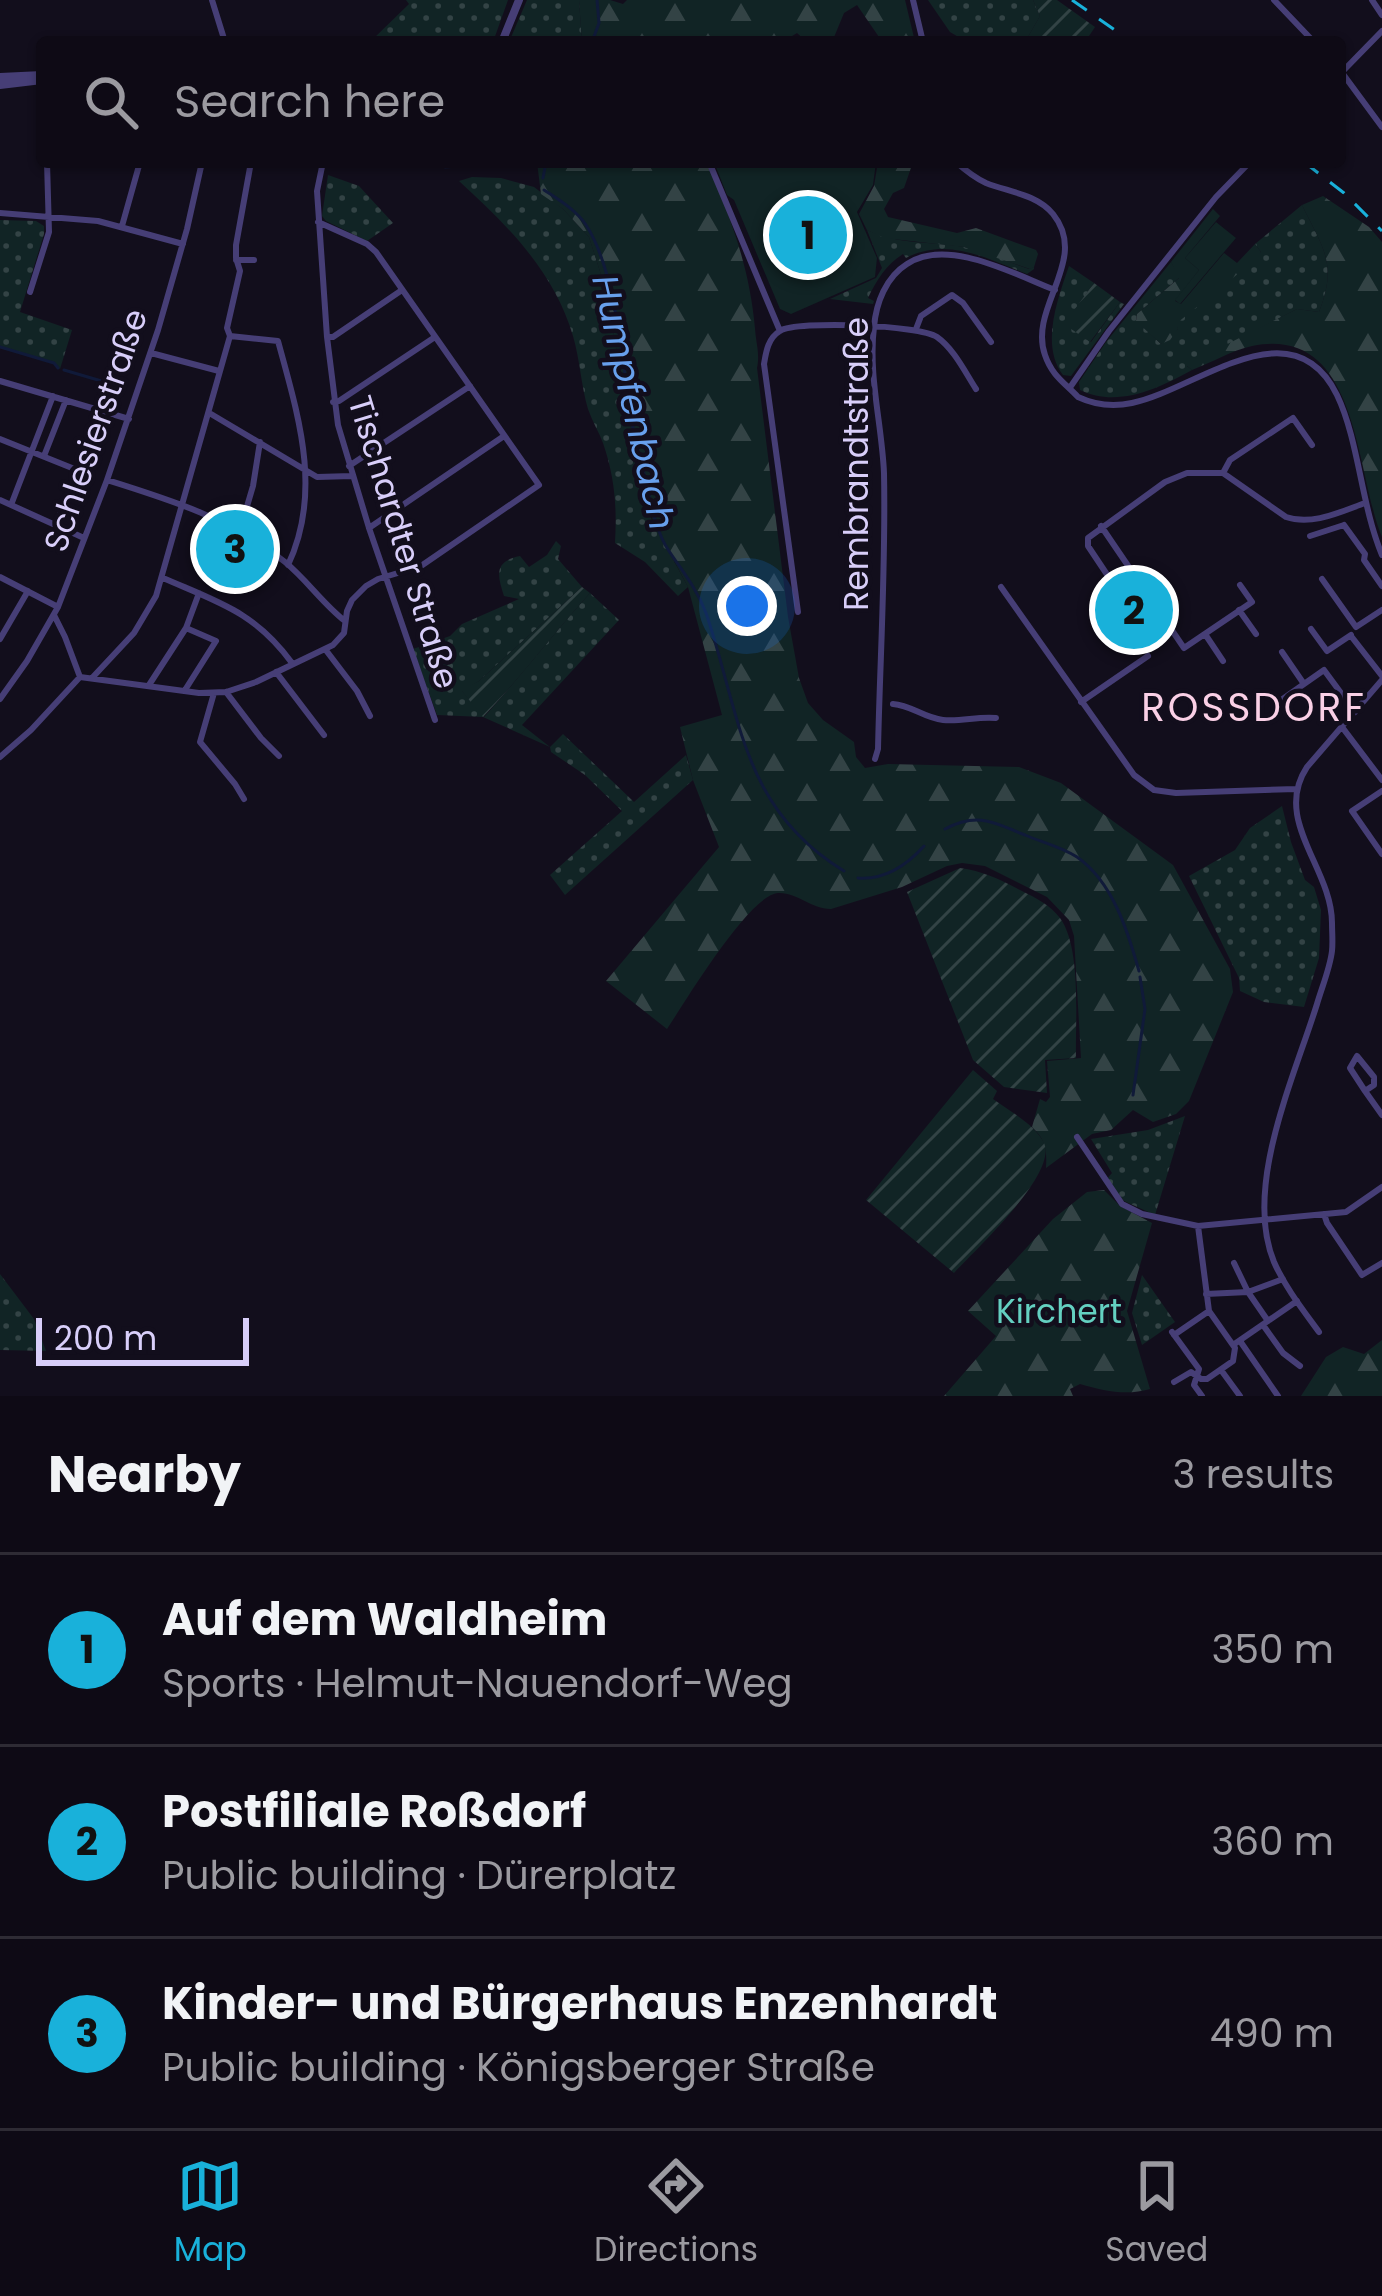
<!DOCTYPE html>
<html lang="en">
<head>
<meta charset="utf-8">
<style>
  body { margin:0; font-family:Poppins,sans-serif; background:#17131e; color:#f1f3f6 }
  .scale { position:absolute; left:36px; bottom:30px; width:213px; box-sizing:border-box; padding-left:12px; border:6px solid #d8cef9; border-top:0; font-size:33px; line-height:42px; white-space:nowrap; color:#d8cef9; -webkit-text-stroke:9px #120e1c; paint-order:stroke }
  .you { position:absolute; left:747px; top:606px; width:42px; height:42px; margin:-30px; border:9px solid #fff; border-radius:50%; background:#1a73e8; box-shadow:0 0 0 18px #1a73e833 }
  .badge { display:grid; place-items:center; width:78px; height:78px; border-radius:50%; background:#19b1da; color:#111; font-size:39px; font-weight:700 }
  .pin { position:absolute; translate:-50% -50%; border:6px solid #fff; box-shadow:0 3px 12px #0006 }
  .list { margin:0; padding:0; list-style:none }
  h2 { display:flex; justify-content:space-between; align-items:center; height:156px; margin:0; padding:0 48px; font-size:51px }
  h2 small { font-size:39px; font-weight:400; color:#9b9aa0 }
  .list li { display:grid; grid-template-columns:78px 1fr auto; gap:36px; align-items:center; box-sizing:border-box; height:192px; padding:0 48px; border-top:3px solid #2e2b34 }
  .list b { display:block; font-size:45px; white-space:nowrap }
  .list p { margin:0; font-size:39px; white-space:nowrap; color:#9b9aa0 }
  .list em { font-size:39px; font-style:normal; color:#9b9aa0 }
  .icon { flex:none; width:66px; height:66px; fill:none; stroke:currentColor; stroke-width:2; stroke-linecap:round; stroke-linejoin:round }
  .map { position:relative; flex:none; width:1382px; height:1396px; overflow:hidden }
  .search { position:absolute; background:#0e0a15; box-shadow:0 3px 9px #0004; left:36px; right:36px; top:36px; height:132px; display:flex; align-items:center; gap:30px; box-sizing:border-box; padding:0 42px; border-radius:12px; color:#9b9aa0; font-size:45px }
  .sheet { height:732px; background:#0e0a15 }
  nav { display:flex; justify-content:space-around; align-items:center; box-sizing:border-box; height:168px; border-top:3px solid #2e2b34; background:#0e0a15; font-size:33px; color:#9b9aa0 }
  nav a { display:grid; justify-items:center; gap:6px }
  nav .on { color:#19b1da }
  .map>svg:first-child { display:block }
</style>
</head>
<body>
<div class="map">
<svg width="1382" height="1396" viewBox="0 0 1382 1396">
  <defs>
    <pattern id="grass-dots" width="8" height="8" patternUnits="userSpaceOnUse" patternTransform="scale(3)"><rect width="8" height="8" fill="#112425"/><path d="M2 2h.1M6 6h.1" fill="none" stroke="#334345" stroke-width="1.8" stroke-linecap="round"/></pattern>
    <pattern id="forest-firs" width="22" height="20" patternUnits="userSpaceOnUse" patternTransform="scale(3)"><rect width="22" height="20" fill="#112425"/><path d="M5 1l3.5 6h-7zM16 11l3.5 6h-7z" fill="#334345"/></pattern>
    <pattern id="garden-furrows" width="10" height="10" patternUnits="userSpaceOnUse" patternTransform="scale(3)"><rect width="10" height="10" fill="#112425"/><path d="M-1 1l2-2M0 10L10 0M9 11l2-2" fill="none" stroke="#334345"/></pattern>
  </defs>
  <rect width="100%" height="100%" fill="#120e1c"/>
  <path fill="url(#grass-dots)" d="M406,0H508L493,42H370L409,4Z
    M527,0H579L582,42H509Z
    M928,0H1033L1040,16L1025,42H967L950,32Z
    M328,175L359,186L393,223L367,241L326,221L322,216Z
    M472,177L501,178L534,187L563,209L589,237L605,287L636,456L652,521L688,587L678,596L645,562L615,543C617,507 615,478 603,443C599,432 592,421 588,409C581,385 580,360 573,336C554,271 507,225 459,181Z
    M1302,205C1323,248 1338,264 1319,312L1297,309L1187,366L1192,370C1158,389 1117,408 1080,390L1079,382L1106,342L1171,262L1180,277L1137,314L1136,320L1161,344L1178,329L1176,323L1261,252L1255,244Z
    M0,220L36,221L44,226V234L20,312L72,330L60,369L54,363L0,348Z
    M867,230C899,245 930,241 964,247C986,252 1008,262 1029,269L1034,267V269L1027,274C988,259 947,236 906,258L903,254C886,265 877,279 868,298L874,301L873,304L830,299L876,278L882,268Z
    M1069,266L1094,283L1065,324L1091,342L1120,302L1124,304L1071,376L1063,375C1040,345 1058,298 1069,266Z
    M556,541L561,546L558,559L582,587L479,681L462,691L484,717C521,676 553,634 590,593L619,620L522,725L550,747L563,734L634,802L686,755L693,780L565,895L550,875L622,811L585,775L551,752L550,747L483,717L437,715L413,649L450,636L462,624L519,599L504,596C497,575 494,561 520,556L529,567L547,555Z
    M1282,806L1291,842L1305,880L1314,887L1321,910L1319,958L1304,1007L1264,1002L1240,991L1239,978L1189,876L1235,850L1250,828Z
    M1185,1116L1155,1215L1124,1201L1106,1180L1112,1173L1091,1139L1148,1130Z
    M0,1274L34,1319L46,1351L0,1350Z
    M1142,1275L1175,1322L1142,1345L1132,1313Z"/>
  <path fill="url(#forest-firs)" d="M579,0H610L623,4L627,0H905L915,42H877L879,37L857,5L844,13L832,42H807L797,33L782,42H582Z
    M537,162H706C731,216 750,270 755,329C756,344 760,353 757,368L788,617L799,678L808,703L823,720L854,742L856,757L865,768L888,764L1019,767L1061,783L1173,865L1230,969L1233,992L1189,1101L1176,1114L1153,1122L1133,1110L1111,1130L1092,1134L1046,1168C1047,1150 1046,1140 1032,1127L1040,1099L1046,1102L1050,1097L1047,1061L1081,1058L1074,936L1069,920L1047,897L985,866L962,863L947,866L902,887L831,909C811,909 797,892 778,893C749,895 685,1002 667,1029L606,981L719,847L693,780L680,727L722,715L688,587L653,521L636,456L605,287L589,237L563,209L541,194Z
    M878,162H913L904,188L893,193L884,209L888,217L957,233L976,228L1036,250L1038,254L1034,267L1030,269L964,247L884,238L867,230L859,214L874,186Z
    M1323,196L1369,227L1382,242V537C1355,473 1360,324 1252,346C1232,350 1211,363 1192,370L1186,365L1297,309L1319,312C1338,264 1323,248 1302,205Z
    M1213,209L1220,216L1185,258L1199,270L1175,301L1181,304L1224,253L1237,263L1255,244L1261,252L1255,260L1177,323L1178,329L1170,340L1161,344L1136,321L1137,314L1179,278L1171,262Z
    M1104,1190L1120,1206L1152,1223L1127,1311L1150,1389C1126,1396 1105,1391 1080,1384L1070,1389L1073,1396H944L996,1336L968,1311L1053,1219L1087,1192Z
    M1382,1340V1396H1301L1326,1357L1343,1347L1364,1354Z"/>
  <path fill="url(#garden-furrows)" d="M1033,0H1057L1095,27L1085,42H1025L1040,16Z
    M1094,283L1120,302L1090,342L1064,324Z
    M582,587L590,593C553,634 521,677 483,717L461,690L479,681Z
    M960,868C983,871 1001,880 1022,891C1036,898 1050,905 1060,918C1082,948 1075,1022 1076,1058L1045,1060L1047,1093L1004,1087L973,1060L907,892Z
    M973,1070L997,1091L993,1099C1008,1110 1036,1125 1044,1143C1058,1174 975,1250 954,1273L866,1200Z"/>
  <path fill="#112425" d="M714,162H876L873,185L857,212L877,258L875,277L791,314L780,309L734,200L727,195Z
    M1216,222L1236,238L1180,304L1175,300L1199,270L1185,258Z"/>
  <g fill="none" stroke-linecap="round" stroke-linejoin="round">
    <path stroke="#101a39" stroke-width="3" d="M592,42L599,23L597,0
      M445,167L458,166L460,162
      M543,178L546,162
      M544,190C559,200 576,210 586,225C615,269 622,358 630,411C633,434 640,458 646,482C651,504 656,532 669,551C683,572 697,589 706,613C741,716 741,808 844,871
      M0,347L54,363L58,368
      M64,370L115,385
      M945,829C977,812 993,822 1025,835C1041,842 1062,847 1077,857C1113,882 1128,932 1139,971
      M858,878C885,880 907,865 924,846
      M1133,1095L1145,1009L1140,977"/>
    <path stroke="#463e76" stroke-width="6" d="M212,0L225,42
      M913,0L923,42
      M1274,0L1314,42
      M1372,0L1382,15
      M792,42H797
      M1340,70L1382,127
      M1343,71L1382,31
      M40,126L42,130
      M323,162L317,191L327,337L338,425L369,528L435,720
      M709,162L780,331
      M956,162C965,170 975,178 986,183C1008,192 1037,194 1053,214C1090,260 1028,307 1045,355C1052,376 1065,383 1078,397C1095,405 1113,407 1132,403C1196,390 1292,303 1337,395C1359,441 1361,505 1382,555
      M0,213L98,221L183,244
      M122,226L140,162
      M236,260H254
      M30,292L49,232L47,162
      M916,329L921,316L952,295L963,303L991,342
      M230,336L278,341C298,415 323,491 288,565
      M327,337H333L402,290
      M151,353L219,371
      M0,381L129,419
      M1071,386L1109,331L1216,197L1250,162
      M333,402L339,401L435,337
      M211,414L317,477L352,476
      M0,439L77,470L56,525
      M44,456L66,400
      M349,466L470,386
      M1223,473L1230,460L1293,418L1312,445
      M107,480C171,500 232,519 285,562C307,580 323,604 345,621
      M0,500L84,538
      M11,505L53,396
      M1344,525L1365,554L1364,560L1382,586
      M1101,526L1184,648L1252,602L1240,585
      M369,528L504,436
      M240,530L253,486L260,442
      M1310,536L1344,525
      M0,577L58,607
      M163,578C218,602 255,612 292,663
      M1322,579L1356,627L1382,610
      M1139,584L1124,593L1118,591L1088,546V538L1165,482L1187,473H1223L1286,517C1312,526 1340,512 1365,503
      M1001,587L1134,775L1154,790L1176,793L1296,789
      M1239,610L1256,634
      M798,612L764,364C766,352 768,338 780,331C797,320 920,325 937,337C954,349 965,372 976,389
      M54,615L65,637L80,677L199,693L226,692L256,682L333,645L344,633L347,611L352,600L366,586L378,579L421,566L539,485L376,252L367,244L318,222
      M1311,629L1327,651L1351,635
      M1205,634L1223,661
      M1351,636L1382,676
      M0,639L28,591
      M325,649L357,691L370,716
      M1282,652L1304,684L1324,670L1355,712
      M276,672L324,735
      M92,678L134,633L156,596L230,336L227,328L240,271L236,258V245L251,162
      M149,685L186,628
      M185,690L216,641L186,628L199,593
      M226,692L261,738L279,756
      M214,693L200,742L235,784L244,799
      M0,699L27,661L58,607L107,480L158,330L187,229L202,162
      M1081,702L1148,656
      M1277,703L1304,684
      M893,704C911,705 924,718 943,720C961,722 978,716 996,718
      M1342,727L1382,780
      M0,757L31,730L80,677
      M875,759L878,749C880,658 886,565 884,473C882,425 868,375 874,327C876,303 886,277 907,264C947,237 1014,274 1055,290
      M1382,791L1352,811L1382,854
      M1357,1056L1374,1077V1085L1365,1091L1350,1068Z
      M1365,1091L1382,1115
      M1077,1137L1122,1204L1142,1214L1198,1226L1346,1212L1382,1187
      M1324,1214L1327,1223L1362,1275L1382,1263
      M1234,1263L1248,1292L1268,1321
      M1206,1294L1248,1292L1283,1279
      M1263,1325L1283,1353L1300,1366
      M1172,1332L1199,1369L1194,1385L1202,1396
      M1319,1332C1303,1310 1285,1287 1274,1262C1243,1187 1294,1078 1317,1004C1322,987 1330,968 1332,951C1333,942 1332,932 1332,923C1332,868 1272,820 1307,767L1382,680
      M1174,1335L1209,1311
      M1240,1341L1278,1396
      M1233,1345L1297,1301
      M1221,1370L1240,1396
      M1174,1382L1191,1372L1201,1379H1207L1233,1361L1235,1348L1209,1311L1198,1226"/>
    <path stroke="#463e76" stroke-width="8" d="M502,42L519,0
      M0,77L42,75
      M0,85L42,80"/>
    <path stroke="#19b1da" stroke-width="3" stroke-dasharray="18 15" stroke-linecap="butt" d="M1072,0L1132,42
      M1304,162L1344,193L1382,231"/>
  </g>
  <g text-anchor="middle" stroke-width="9" stroke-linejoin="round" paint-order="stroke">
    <g font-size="33" fill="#d8cef9" stroke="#120e1c">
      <text transform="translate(95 430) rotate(-71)" y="12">Schlesierstraße</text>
      <text transform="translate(856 464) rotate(-90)" y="12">Rembrandtstraße</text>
      <text transform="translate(404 542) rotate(73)" y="12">Tischardter Straße</text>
    </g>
    <g font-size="33" fill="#64d0c1" stroke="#120e1c">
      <text x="1059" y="1323">Kirchert</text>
    </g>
    <g font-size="36" font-style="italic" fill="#68a0ed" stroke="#120e1c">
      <text transform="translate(634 402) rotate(77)" y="13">Humpfenbach</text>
    </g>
    <g font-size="39" letter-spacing="3" fill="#fad0e6" stroke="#120e1c">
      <text x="1254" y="721">ROSSDORF</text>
    </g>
  </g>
</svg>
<div class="scale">200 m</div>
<div class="you"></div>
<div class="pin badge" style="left:808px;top:235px">1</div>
<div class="pin badge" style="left:1134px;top:610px">2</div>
<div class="pin badge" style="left:235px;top:549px">3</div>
<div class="search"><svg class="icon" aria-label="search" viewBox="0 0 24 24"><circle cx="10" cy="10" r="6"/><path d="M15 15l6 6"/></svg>Search here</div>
</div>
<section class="sheet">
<h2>Nearby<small>3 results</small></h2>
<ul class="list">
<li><span class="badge">1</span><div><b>Auf dem Waldheim</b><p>Sports · Helmut-Nauendorf-Weg</p></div><em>350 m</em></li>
<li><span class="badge">2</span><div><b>Postfiliale Roßdorf</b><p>Public building · Dürerplatz</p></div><em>360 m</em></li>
<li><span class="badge">3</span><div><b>Kinder- und Bürgerhaus Enzenhardt</b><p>Public building · Königsberger Straße</p></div><em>490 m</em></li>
</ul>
</section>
<nav>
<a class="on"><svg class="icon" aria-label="map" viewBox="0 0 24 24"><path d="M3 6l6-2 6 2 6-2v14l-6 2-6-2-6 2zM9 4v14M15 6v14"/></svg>Map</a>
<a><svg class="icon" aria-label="directions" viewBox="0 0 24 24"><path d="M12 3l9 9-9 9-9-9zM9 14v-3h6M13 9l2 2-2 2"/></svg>Directions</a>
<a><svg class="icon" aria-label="saved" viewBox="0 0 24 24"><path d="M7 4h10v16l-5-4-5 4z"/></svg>Saved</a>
</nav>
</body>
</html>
